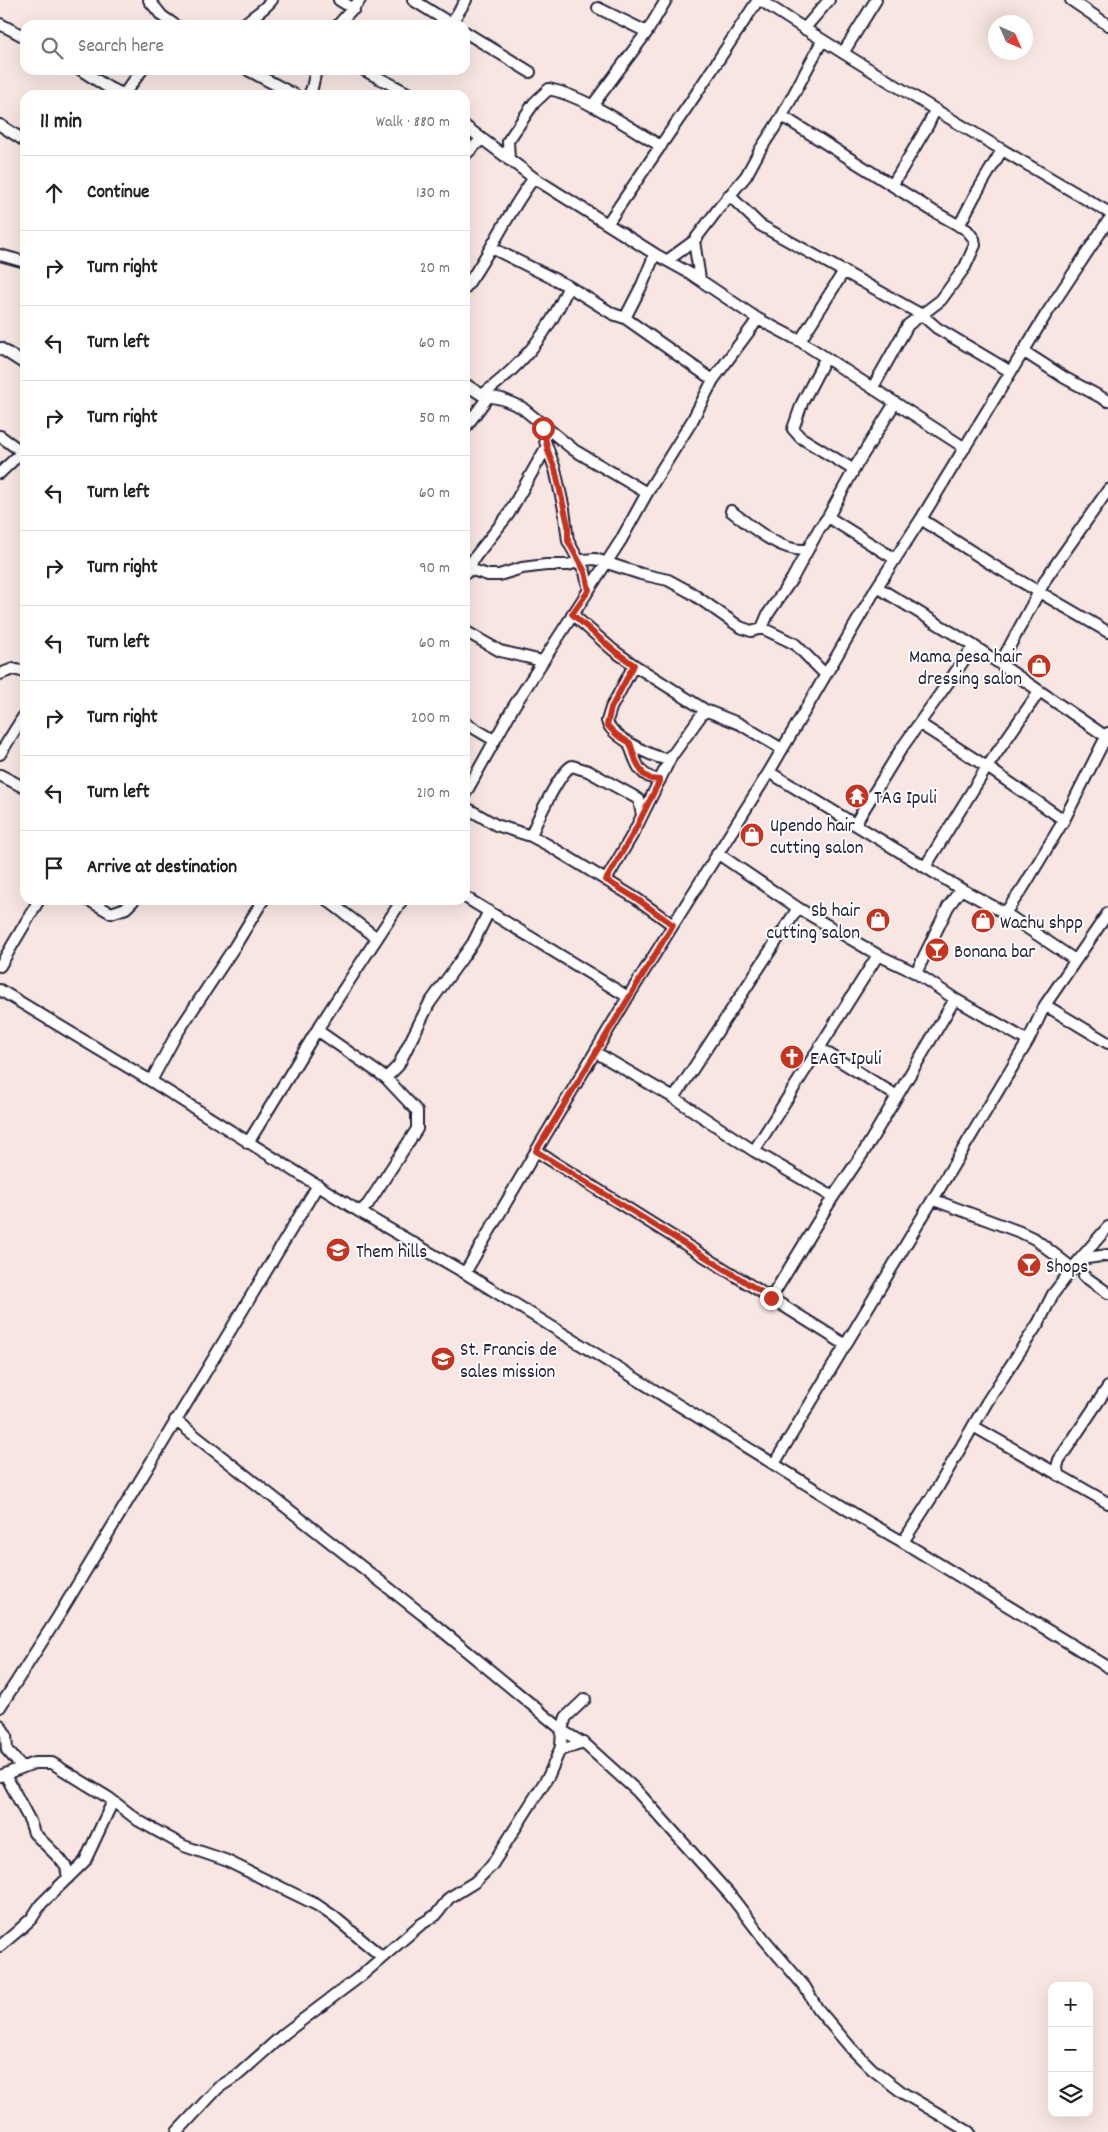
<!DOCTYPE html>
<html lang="en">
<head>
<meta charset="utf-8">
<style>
  body { margin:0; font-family:Dekko,sans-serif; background:#f2f2f2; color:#222 }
  .controls { position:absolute; right:15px; bottom:15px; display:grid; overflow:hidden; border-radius:10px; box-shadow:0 5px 20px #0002 }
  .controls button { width:45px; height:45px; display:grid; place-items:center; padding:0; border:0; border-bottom:1px solid #e0e0e0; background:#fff; color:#222; font:25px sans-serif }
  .compass { position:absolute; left:988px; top:15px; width:45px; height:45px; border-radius:50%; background:#fff; box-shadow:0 5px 20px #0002; rotate:135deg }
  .stop { position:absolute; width:15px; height:15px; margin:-11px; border:4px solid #c8321e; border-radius:50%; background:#fff }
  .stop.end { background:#c8321e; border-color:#fff; box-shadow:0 1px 5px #0008 }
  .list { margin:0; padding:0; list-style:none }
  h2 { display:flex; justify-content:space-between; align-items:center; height:65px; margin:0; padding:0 20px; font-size:21px }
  h2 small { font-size:16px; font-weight:400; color:#767676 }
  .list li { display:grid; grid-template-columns:32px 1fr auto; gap:15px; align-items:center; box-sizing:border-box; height:75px; padding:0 20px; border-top:1px solid #e0e0e0 }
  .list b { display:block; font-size:19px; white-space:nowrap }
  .list em { font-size:16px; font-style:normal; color:#767676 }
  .icon { flex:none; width:28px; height:28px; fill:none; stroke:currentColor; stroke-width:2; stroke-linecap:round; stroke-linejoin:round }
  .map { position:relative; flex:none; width:1108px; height:2132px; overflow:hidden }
  .search { position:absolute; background:#fff; box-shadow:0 5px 20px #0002; left:20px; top:20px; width:450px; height:55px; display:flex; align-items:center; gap:12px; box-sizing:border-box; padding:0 18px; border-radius:15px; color:#767676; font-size:19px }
  .panel { position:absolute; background:#fff; box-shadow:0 5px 20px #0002; left:20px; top:90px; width:450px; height:815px; border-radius:15px }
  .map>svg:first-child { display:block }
</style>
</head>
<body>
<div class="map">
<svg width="1108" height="2132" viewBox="0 0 1108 2132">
  <rect width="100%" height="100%" fill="#f7e6e1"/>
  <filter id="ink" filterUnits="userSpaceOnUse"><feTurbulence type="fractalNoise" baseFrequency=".02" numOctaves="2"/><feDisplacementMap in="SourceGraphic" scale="10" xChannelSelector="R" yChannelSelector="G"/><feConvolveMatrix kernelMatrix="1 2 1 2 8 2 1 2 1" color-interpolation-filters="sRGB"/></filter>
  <g filter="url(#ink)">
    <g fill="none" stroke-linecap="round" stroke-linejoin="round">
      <defs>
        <path id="street" d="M149,0L162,16L175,25
          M339,0L354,9
          M413,0L453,25
          M760,0C874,74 991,144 1108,212
          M1071,0L1108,25
          M598,8L647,32
          M0,24L25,37
          M451,24L466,0
          M243,25C253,16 264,10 272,0
          M338,25L360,0
          M804,29L829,0
          M465,32L530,72
          M843,53L876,0
          M81,70L109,88L126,95
          M248,70L295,95
          M364,70L411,95
          M124,94L142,70
          M309,95L312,88L316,70
          M592,106L647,32L666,0
          M782,116L933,211L967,230L974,239L975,245L965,267L941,300L908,325L873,387
          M0,125L25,141
          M465,126L534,178L655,254L691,274L758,319L800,341L965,448
          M465,155L482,139
          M509,160L508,141L534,103L549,89C586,97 628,127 661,146
          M893,184L928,125L935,110
          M729,195L760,225L922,315L937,328L1011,372
          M607,224L694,97L758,0
          M959,226L974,197L1002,150
          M694,241L700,279
          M492,248L568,286L613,314L625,318L713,380
          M0,255L25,262
          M668,260L694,241L719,208L746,176L760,150L782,116L822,41
          M465,288C491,253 507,213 534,178
          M625,318L642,285L655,254
          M800,341L844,271
          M0,348L25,364
          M1023,351L1065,378L1108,401
          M825,359L802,403L793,429L800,437L854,470
          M465,384L482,395L502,399L521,407L574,450L647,493
          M482,395C522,365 548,334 568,288
          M543,423L545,441L555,469L564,509L568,541L585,572L589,590
          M465,428L488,397
          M0,436L25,454
          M0,473L25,449
          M731,511C752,527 780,552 807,550
          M828,517L895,559
          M921,519L991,564L1108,632
          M469,569L488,575H499L522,568L546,565H568L583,560L595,559L641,574L668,580L690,592L740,627L751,631L762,628L795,644L825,674
          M466,573L475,557L508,515L547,446
          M877,587L974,646L1108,738
          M572,614L613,650L634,665L705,710L740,724L782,749
          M762,628L768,614L792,579L819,529L828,517L857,464L895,403
          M465,631L500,651L542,661
          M1000,664L1047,577L1108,490
          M634,665L611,708L607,721C610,736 652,757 666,759L674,753L705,710
          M0,674L13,669L25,672
          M465,723L494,740
          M920,724L987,767L1064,820
          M629,743C636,762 638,777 660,780
          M0,754L25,714
          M769,772L961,889L1005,913L1075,960
          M0,775L25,788
          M465,794L514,706L621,540L647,493L692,421L713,380L758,319
          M465,807L496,825L531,836L548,845L637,899L673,925
          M855,824L901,749L974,646
          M531,836C536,822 560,771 572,766L588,771L635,797L639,800L642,815
          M717,853L798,908L878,955L916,973L955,999L1028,1041L1045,1005L1108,913
          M925,867L987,767L1039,692
          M606,880L634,832L671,757
          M465,897L628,997
          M88,900L111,913L126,908L134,900
          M327,900L377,938
          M1005,913L1023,888L1064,820L1108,733
          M0,966L39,900
          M916,973L948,907L961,889
          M0,990L151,1081L360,1212L465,1273L861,1518L903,1542L1108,1667
          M1045,1005L1108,1043
          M317,1030L386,1078L417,1111V1129L368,1204L360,1212
          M819,1048L897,1096
          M595,1052L674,1098L754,1151L833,1197
          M386,1078L398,1066L429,1004L473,943L489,911
          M151,1081L176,1035L235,946L263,900
          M674,1098L798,908
          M248,1143L317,1030L402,900
          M536,1151L846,1345
          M754,1151L878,955
          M934,1200L1020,1232L1035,1239L1072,1268
          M1080,1259L1108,1255
          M465,1273L536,1151L628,997L769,772L877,587L921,519L1045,316L1108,221
          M1084,1276L1108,1293
          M771,1298L833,1197L865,1150L955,999
          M175,1420L423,1615L566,1733L586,1745L637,1791L730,1895L764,1939L805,1987L817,2008L851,2048L872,2069L903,2093L969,2132
          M973,1426L1108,1503
          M774,1464L1028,1041
          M1058,1475L1057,1467L1059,1460L1108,1387
          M903,1542L937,1489L987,1402L1039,1322L1053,1294L1080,1259L1108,1227
          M0,1707L56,1620L318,1185
          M0,1725L6,1735L7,1750L22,1767
          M560,1750L584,1743
          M5,1774L30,1821L34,1833L60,1859L66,1867L68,1878
          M0,1776L34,1763H52L109,1798L139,1821L184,1846L225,1860L317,1905L333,1916L381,1956
          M0,1946L19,1930L32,1918L41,1904L85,1861L113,1801
          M177,2132L218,2088L239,2074L285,2033L362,1975L420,1925L436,1915L449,1898L475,1882L492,1865L549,1775L561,1747L562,1729L566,1717L585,1699"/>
      </defs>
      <use href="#street" stroke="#22223b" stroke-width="14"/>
      <use href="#street" stroke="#fff" stroke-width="10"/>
    </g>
  </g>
  <g fill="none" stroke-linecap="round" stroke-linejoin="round" filter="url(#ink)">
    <path stroke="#c8321e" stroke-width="6" d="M543,428L548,451L555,469L568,525V541L585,572L589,590L572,614L613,650L634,665L611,708L607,725L617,735L630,743L636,761L643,774L651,779L660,780L634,832L606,880L637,899L673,925L536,1151L771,1298"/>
  </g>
  <defs>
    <symbol id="shop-disc" viewBox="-11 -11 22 22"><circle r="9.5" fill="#c8321e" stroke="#fff"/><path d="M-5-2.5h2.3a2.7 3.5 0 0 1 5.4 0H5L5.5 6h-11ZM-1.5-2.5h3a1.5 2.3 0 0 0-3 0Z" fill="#fff"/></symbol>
    <symbol id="temple-disc" viewBox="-11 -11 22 22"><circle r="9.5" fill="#c8321e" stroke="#fff"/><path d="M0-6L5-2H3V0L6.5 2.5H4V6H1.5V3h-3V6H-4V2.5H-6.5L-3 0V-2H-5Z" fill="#fff"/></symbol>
    <symbol id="bar-disc" viewBox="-11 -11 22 22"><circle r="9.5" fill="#c8321e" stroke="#fff"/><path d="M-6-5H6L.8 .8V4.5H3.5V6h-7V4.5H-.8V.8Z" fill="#fff"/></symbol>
    <symbol id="church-disc" viewBox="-11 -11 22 22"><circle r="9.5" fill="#c8321e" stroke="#fff"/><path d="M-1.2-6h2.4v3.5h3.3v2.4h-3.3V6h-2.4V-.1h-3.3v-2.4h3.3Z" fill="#fff"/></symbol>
    <symbol id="school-disc" viewBox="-11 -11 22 22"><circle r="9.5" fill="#c8321e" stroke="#fff"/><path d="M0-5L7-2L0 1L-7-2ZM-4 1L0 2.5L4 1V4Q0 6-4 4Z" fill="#fff"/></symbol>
  </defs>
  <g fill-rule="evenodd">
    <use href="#shop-disc" x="1025" y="652" width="28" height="28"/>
    <use href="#temple-disc" x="843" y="782" width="28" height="28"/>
    <use href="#shop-disc" x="738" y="821" width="28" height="28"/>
    <use href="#shop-disc" x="864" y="906" width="28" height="28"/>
    <use href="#shop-disc" x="969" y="907" width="28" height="28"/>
    <use href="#bar-disc" x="923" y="936" width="28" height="28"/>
    <use href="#church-disc" x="778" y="1043" width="28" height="28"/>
    <use href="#school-disc" x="324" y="1236" width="28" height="28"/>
    <use href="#bar-disc" x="1015" y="1251" width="28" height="28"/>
    <use href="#school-disc" x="429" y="1345" width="28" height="28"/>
  </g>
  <g text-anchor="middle" stroke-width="4" stroke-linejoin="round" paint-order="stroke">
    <g font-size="19" fill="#22223b" stroke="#fff" text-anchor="start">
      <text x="1022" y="662" text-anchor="end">Mama pesa hair<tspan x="1022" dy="22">dressing salon</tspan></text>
      <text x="874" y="803">TAG Ipuli</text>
      <text x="770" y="831">Upendo hair<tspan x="770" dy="22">cutting salon</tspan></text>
      <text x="860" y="916" text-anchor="end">Sb hair<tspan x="860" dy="22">cutting salon</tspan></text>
      <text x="1000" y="928">Wachu shpp</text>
      <text x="954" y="957">Bonana bar</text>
      <text x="810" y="1064">EAGT Ipuli</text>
      <text x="356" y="1257">Them hills</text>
      <text x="1046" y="1272">Shops</text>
      <text x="460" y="1355">St. Francis de<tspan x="460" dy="22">sales mission</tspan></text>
    </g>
  </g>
</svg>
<div class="controls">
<button>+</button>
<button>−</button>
<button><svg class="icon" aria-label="layers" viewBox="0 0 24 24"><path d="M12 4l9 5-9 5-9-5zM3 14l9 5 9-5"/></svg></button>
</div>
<svg class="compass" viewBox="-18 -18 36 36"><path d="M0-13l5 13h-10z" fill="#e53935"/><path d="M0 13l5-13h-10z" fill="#767676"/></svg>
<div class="stop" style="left:543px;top:428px"></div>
<div class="stop end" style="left:771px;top:1298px"></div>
<div class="search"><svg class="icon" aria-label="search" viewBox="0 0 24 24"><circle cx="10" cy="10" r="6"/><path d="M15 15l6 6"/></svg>Search here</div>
<section class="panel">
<h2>11 min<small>Walk · 880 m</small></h2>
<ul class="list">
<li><svg class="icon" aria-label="ahead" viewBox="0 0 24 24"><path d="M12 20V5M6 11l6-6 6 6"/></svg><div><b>Continue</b></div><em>130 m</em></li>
<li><svg class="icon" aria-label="right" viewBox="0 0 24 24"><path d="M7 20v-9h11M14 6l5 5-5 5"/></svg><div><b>Turn right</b></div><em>20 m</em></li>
<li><svg class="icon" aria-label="left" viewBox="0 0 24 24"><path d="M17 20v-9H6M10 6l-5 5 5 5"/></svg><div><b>Turn left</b></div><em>60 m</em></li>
<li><svg class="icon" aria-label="right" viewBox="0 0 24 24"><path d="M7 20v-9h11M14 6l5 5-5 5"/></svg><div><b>Turn right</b></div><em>50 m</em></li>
<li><svg class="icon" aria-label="left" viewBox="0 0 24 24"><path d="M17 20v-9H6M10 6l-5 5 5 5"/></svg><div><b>Turn left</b></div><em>60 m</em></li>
<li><svg class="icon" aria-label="right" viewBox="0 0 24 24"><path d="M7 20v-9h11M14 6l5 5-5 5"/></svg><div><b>Turn right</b></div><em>90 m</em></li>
<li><svg class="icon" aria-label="left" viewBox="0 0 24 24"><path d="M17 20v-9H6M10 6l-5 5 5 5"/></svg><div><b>Turn left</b></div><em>60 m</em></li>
<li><svg class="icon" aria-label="right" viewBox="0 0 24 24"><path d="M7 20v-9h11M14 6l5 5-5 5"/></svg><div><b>Turn right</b></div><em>200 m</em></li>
<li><svg class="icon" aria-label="left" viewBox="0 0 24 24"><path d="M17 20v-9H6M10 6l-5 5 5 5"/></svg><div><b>Turn left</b></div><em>210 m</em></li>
<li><svg class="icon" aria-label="arrive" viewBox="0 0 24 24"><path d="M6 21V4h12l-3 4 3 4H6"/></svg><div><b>Arrive at destination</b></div></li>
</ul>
</section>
</div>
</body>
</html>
